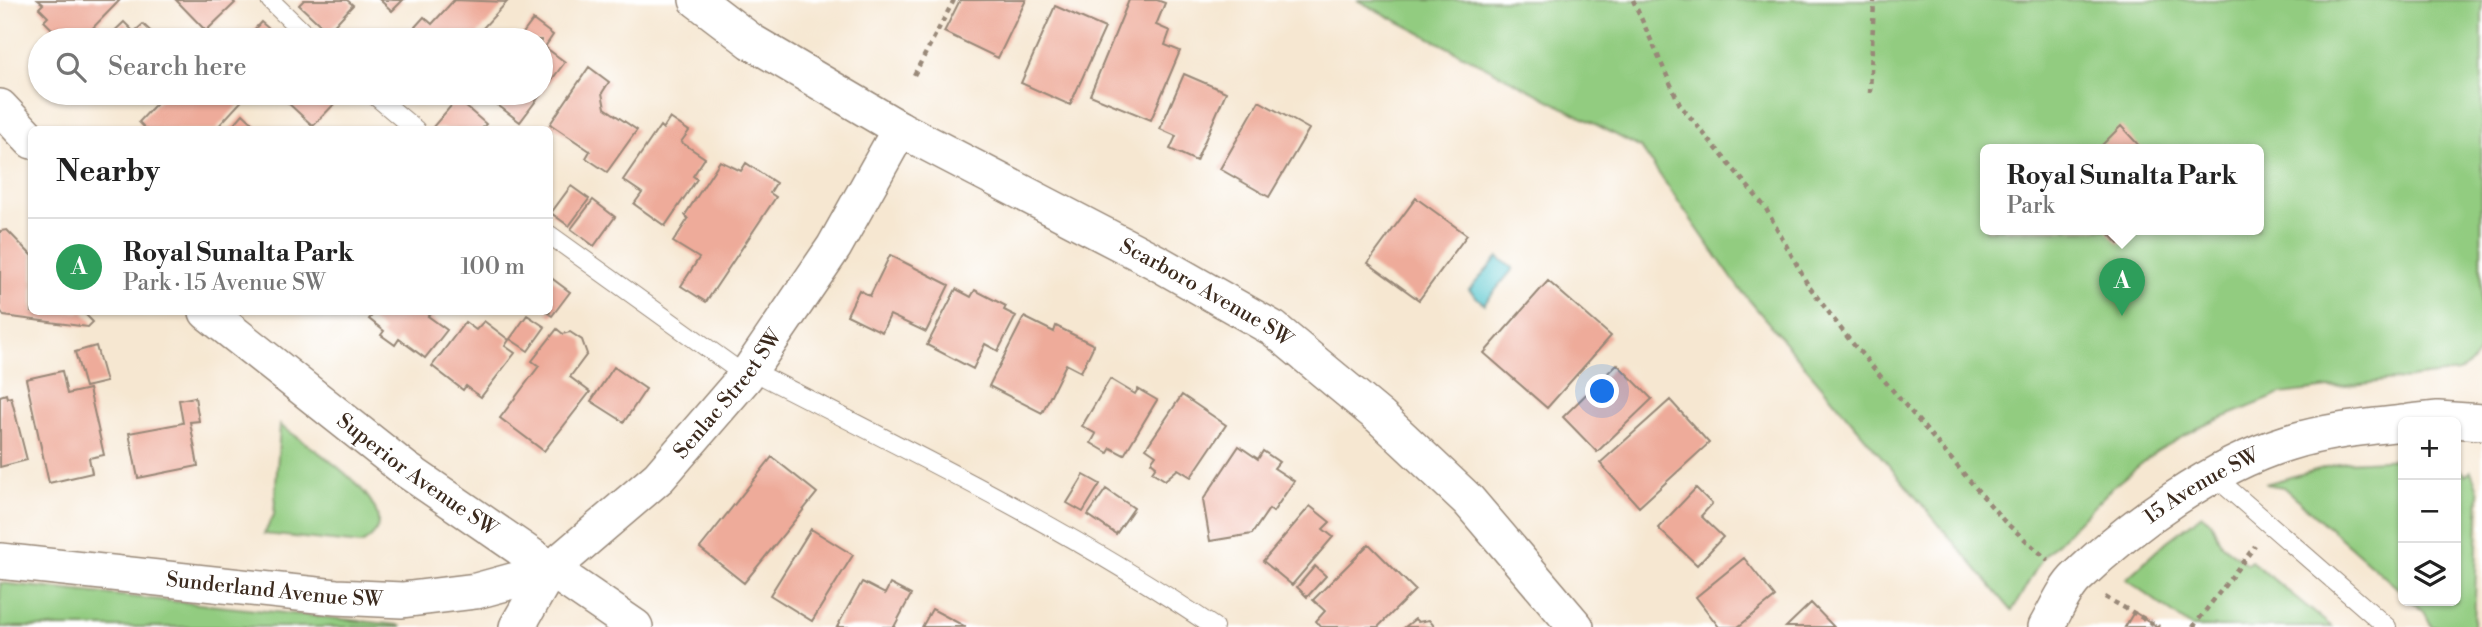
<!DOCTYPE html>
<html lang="en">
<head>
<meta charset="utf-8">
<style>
  body { margin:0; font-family:"Libre Bodoni",serif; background:#f2f2f2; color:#222 }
  .controls { position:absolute; right:21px; bottom:21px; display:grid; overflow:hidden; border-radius:10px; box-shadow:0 2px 5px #0004 }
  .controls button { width:63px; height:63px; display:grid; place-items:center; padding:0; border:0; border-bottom:2px solid #e0e0e0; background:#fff; color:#222; font:35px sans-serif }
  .you { position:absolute; left:1603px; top:392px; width:24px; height:24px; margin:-18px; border:5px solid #fff; border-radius:50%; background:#1a73e8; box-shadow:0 0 0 10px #1a73e833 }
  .badge { display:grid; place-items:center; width:46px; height:46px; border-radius:50%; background:#ea580c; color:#fff; font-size:23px; font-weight:700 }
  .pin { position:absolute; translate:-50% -58px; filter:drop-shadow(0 2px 4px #0008) }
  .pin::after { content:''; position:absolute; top:37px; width:24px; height:21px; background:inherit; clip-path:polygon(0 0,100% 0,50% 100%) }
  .popup { position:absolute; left:1980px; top:144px; width:284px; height:91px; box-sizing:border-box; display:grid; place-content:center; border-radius:10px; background:#fff; filter:drop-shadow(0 2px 5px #0005); font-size:23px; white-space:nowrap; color:#767676 }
  .popup b { font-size:26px; color:#222 }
  .popup::after { content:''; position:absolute; left:50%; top:100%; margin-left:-14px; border:14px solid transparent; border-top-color:#fff }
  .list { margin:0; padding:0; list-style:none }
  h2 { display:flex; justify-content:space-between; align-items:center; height:91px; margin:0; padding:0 28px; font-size:30px }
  h2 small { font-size:23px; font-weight:400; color:#767676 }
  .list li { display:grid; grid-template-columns:46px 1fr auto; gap:21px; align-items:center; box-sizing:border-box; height:98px; padding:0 28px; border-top:2px solid #e0e0e0 }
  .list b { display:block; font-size:26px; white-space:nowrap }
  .list p { margin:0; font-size:23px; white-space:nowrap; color:#767676 }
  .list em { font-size:23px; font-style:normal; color:#767676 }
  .icon { flex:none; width:38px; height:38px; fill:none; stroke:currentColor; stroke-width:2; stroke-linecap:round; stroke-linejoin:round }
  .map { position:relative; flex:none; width:2482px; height:627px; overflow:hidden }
  .search { position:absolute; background:#fff; box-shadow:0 2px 5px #0004; left:28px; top:28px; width:525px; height:77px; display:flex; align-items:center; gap:18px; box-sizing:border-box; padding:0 24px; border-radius:38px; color:#767676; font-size:26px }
  .panel { position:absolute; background:#fff; box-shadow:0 2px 5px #0004; left:28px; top:126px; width:525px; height:189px; border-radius:10px }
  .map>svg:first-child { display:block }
</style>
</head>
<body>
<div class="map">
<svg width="2482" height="627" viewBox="0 0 2482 627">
  <rect width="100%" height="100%" fill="#fff"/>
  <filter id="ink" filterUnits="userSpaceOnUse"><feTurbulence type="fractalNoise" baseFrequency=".0143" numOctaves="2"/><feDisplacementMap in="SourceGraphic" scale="14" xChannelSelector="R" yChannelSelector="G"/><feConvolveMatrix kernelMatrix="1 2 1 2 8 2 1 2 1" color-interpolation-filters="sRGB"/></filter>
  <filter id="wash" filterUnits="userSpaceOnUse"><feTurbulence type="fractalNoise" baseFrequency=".00686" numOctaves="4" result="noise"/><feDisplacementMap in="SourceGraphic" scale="28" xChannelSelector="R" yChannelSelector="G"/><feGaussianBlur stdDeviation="1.57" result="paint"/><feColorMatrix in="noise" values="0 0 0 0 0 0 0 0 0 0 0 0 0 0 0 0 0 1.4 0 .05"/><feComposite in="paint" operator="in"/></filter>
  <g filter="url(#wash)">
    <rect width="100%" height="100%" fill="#f6e7d1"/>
    <path fill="#92cc80" stroke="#667b4f" stroke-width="2" fill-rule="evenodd" d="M1357,0H2482L2481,350L2472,363L2458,372L2281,394L2198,428L2156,452L2115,485L2043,557L2012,611L1738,287L1641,148ZM1986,150H2258V230H1986Z
      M280,425C305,444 421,513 361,544L264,534L274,515Z
      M2403,459V593L2283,487L2265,484L2345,462Z
      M2456,465L2466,475L2471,471L2479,493L2474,627H2432L2425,613L2412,601H2456Z
      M2202,515L2211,522L2221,544L2247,564L2251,561L2332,627H2191L2126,579L2167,541Z
      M0,583L398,625L402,627H0Z"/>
    <path fill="#5bc8cf" stroke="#4b7976" stroke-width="2" d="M1498,257L1513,269L1484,304L1469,290Z"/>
    <g id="blocks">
      <path fill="#eeab9a" d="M38,0H120L81,40H71L65,34L61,38L44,21L48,17L39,8L43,4Z
        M176,0H232L235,3L206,31Z
        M304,0H347L353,5L328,32L299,5Z
        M380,0H403L392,11Z
        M454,0L507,2L472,40L404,39L424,17L432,24Z
        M960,0H1026L998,58L944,32Z
        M1129,0H1157L1165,3L1156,25L1170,31L1165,45L1180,51L1151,120L1090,95Z
        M1055,6L1105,28L1070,105L1021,83Z
        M533,20L553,35L545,47L565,62L520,122L482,93H541V40H518Z
        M124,22L134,32L143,24L160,40H105Z
        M261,22L282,40H245Z
        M589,67L609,82L602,93L605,108L637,130L607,172L586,158L590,151L550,124Z
        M1184,74L1226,92L1196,161L1170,149L1176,136L1160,129Z
        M166,93H249L215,130H147L139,122Z
        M295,93H339L342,96L313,126L287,102Z
        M457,99L486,124L481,130L432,128Z
        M1259,101L1309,129L1269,197L1220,169Z
        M243,114L260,130H229Z
        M670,118L689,131L681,142L705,158L693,176L697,179L665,226L634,204L642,193L623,180L660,126L663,129Z
        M2121,126L2143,150H2097Z
        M720,161L741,171L746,163L776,183L770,193L776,197L706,302L681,286L699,258L673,242L688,219L685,215Z
        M571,186L589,199L569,226L551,213Z
        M1416,198L1467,235L1419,300L1368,263Z
        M593,200L615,217L594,246L571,229Z
        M7,230L32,256V312H83L93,322L88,327L4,316L0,310V231Z
        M2106,230H2133L2119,244Z
        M890,255L949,285L926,332L890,315L882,332L847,315L859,290L870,296Z
        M550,277L570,292L552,316L546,312H550Z
        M1548,281L1611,336L1547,408L1484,353Z
        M956,289L971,297L975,290L1006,306L1004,310L1016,316L998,351L985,344L973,369L927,345Z
        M375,312H431L428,316L447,330L425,358L399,339L395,345L381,335L384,331L369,319Z
        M527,315L545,327L528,351L510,339Z
        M1024,317L1054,332L1056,326L1094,345L1081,372L1066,364L1042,413L989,386Z
        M484,321L509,340L505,346L515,353L481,397L466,386L463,390L432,366L465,322L476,330Z
        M557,329L563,334L570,332L582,340L587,354L570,377L590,392L544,451L500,418L539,366L532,361Z
        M96,346L106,382L85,387L75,352Z
        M1617,364L1652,399L1597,452L1563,417Z
        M614,367L646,389L624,422L591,401Z
        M62,371L67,394L89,389L104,455L89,458L92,473L49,483L26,379Z
        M1110,379L1135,394L1138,389L1157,400L1124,455L1111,448L1108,453L1091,443L1096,434L1082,426Z
        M6,394L7,398L11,397L27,460L0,467V396Z
        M1182,395L1226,425L1191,477L1178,469L1165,480L1152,472L1156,466L1151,462L1156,455L1146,448Z
        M195,397L199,421L190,422L198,466L138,478L129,433L183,423L179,400Z
        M1670,400L1709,443L1639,507L1600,463Z
        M1239,446L1258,459L1263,451L1279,462L1274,468L1294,481L1273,512L1269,509L1252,534L1210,541L1203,500Z
        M772,457L817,493L744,583L700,548Z
        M1084,475L1100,484L1083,512L1067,503Z
        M1696,488L1712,504L1701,516L1723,537L1697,565L1658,528Z
        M1106,489L1134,508L1116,534L1088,515Z
        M1310,506L1330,522L1323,529L1333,537L1292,585L1263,561Z
        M811,529L853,555L812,621L770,595Z
        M1369,544L1415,590L1378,627H1321L1316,621L1325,611L1313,600Z
        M1744,558L1775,597L1738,627H1719L1696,597Z
        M1315,566L1326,576L1307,597L1297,587Z
        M862,582L885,594L890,584L911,595L894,627H837Z
        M1811,603L1834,627H1786Z
        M932,609L966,627H922Z
        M2134,612L2158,627H2125Z
        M1415,619L1418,622L1429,620L1435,627H1405Z"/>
    </g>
  </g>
  <g filter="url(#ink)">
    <use href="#blocks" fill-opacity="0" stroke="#988878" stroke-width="2"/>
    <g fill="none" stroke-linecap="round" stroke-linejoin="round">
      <defs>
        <path id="service" d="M270,0L311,40
          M372,93L416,130
          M550,235L746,376
          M751,370C908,451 1067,527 1214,627
          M2214,476L2387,627"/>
        <g id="minor">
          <path id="s1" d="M697,0L752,42L900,129L1158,263L1274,329L1380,417L1468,500L1576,627"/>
          <path d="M0,107L32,141"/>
          <path id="s2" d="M207,312L405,469L635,627"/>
          <path d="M2410,422L2438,419L2482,422"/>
          <path id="s3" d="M0,561L336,597L402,600L476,591L549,571"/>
          <path id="s4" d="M517,627L549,571L659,477L746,376L834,247L900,129"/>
          <path id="s5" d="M2046,627C2055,612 2064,589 2077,577C2133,523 2213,466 2287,443C2325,431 2365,427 2403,423"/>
        </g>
      </defs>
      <use href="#service" stroke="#988878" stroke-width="20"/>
      <use href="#minor" stroke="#988878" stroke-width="38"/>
      <path stroke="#988878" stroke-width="4.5" stroke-dasharray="5 5" stroke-linecap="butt" d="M1633,0L1680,105L1765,207L1808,285L1848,338L2004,521L2048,560
        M914,75L954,0
        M1870,93L1874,1
        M2105,597L2159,627
        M2193,627L2255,546"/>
      <use href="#service" stroke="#fff" stroke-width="18"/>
      <use href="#minor" stroke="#fff" stroke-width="35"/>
    </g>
  </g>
  <g text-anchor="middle" stroke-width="7" stroke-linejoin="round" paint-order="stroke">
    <g font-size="21" fill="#3b2a1e" stroke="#fff">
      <text dy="7" stroke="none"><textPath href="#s1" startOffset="588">Scarboro Avenue SW</textPath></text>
      <text dy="7" stroke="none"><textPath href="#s4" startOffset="317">Senlac Street SW</textPath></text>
      <text dy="7" stroke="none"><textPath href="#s2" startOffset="266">Superior Avenue SW</textPath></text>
      <text dy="7" stroke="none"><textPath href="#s5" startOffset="214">15 Avenue SW</textPath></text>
      <text dy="7" stroke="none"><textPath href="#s3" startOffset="276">Sunderland Avenue SW</textPath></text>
    </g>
  </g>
</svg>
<div class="controls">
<button>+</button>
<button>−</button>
<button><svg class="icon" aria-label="layers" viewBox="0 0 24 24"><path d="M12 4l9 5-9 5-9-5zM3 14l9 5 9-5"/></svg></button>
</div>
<div class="you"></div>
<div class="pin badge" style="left:2122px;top:316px;background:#2e9e5b">A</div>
<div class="popup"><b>Royal Sunalta Park</b>Park</div>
<div class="search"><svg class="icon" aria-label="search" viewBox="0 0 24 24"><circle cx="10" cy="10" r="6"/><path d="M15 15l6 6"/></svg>Search here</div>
<section class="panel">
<h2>Nearby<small></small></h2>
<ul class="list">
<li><span class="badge" style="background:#2e9e5b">A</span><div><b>Royal Sunalta Park</b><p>Park · 15 Avenue SW</p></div><em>100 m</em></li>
</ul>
</section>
</div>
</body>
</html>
